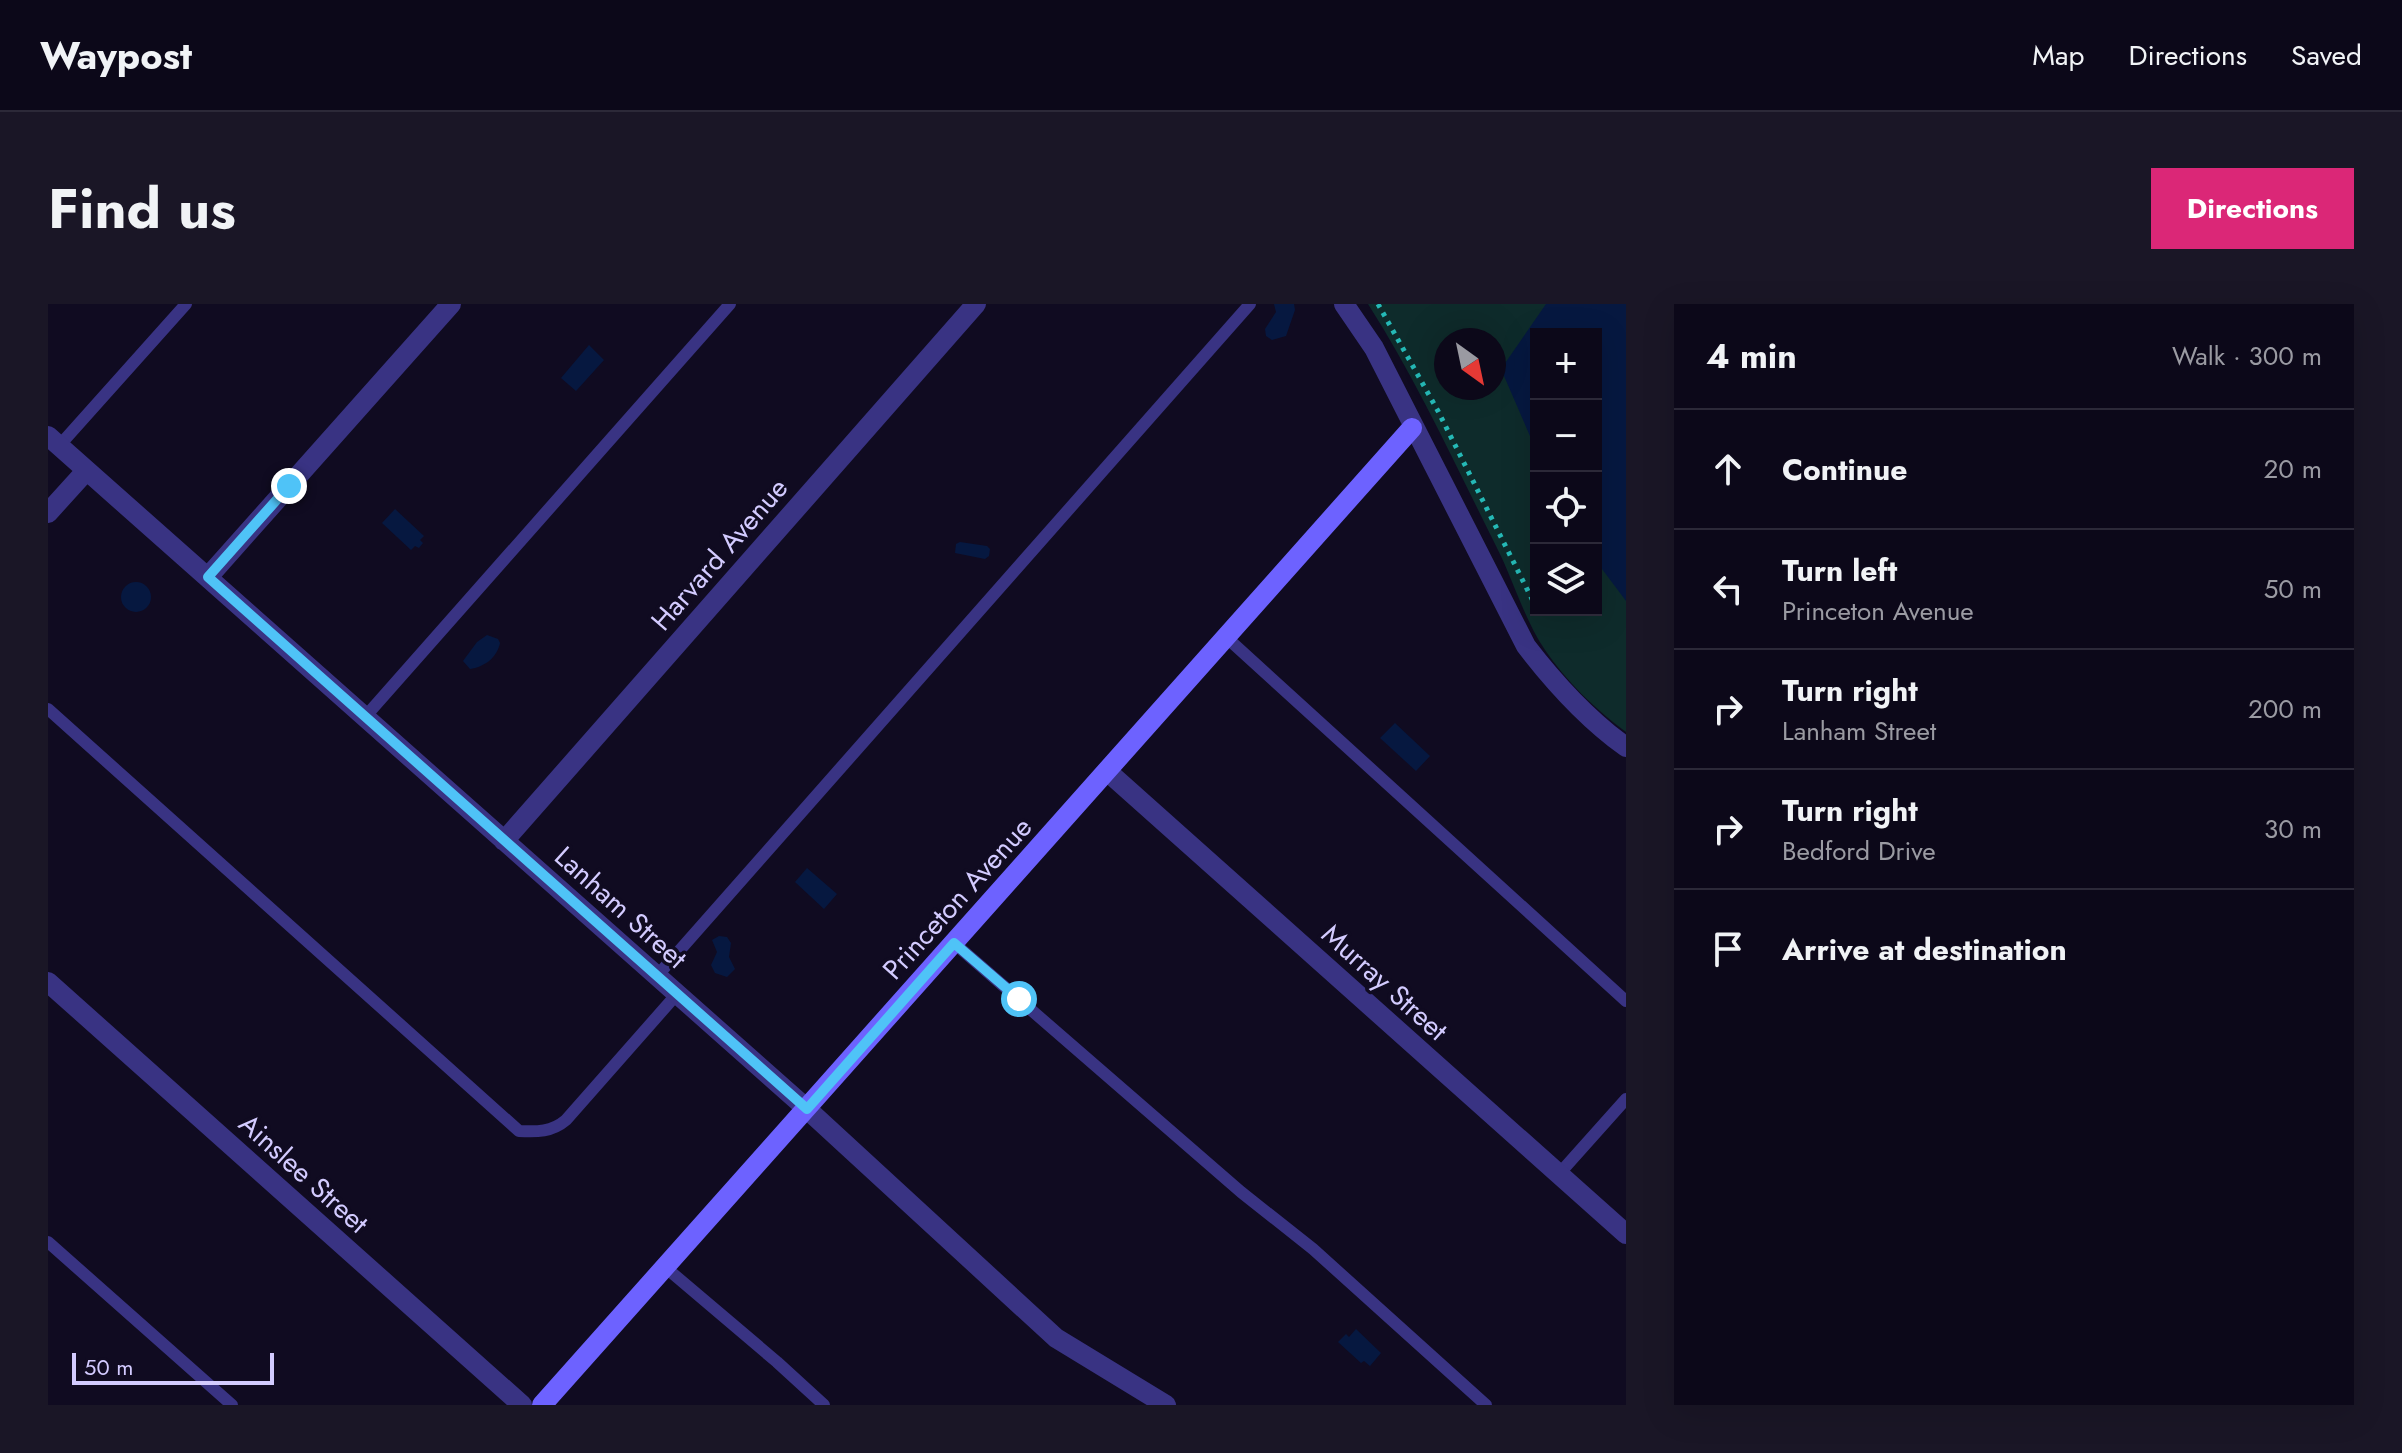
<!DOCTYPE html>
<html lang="en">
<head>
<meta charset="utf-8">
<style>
  body { margin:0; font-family:Jost,sans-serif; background:#1a1626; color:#f1f3f6 }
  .controls { position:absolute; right:24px; top:24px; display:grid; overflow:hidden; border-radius:0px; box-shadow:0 8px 32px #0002 }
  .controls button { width:72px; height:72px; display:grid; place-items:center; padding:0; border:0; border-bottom:2px solid #2c2938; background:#0c0819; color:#f1f3f6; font:40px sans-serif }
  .compass { position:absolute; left:1386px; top:24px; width:72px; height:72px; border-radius:50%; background:#0c0819; box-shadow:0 8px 32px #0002; rotate:147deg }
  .scale { position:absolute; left:24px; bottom:20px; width:202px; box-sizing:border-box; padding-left:8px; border:4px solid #d3cbff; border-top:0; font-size:22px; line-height:28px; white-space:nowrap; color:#d3cbff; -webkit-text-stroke:6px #100b21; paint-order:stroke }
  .stop { position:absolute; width:24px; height:24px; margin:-18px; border:6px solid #4fc3f7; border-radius:50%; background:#fff }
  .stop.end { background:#4fc3f7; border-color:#fff; box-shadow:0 2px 8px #0008 }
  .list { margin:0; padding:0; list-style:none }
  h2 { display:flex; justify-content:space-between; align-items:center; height:104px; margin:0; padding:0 32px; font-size:34px }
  h2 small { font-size:26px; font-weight:400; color:#9a9aa2 }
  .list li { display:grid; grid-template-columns:52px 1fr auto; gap:24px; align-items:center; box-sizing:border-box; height:120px; padding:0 32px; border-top:2px solid #2c2938 }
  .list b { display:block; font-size:30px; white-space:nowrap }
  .list p { margin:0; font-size:26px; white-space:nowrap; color:#9a9aa2 }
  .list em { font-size:26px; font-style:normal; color:#9a9aa2 }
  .icon { flex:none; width:44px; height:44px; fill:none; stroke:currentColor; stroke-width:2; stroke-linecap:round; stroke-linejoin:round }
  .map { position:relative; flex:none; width:1578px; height:1101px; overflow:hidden; border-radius:0px }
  header { display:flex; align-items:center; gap:48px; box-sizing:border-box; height:112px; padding:0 40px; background:#0c0819; border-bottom:2px solid #2c2938 }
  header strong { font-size:38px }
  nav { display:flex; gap:44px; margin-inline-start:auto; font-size:28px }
  .intro { display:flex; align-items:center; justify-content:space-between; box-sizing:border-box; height:192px; padding:0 48px }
  h1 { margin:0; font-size:56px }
  .button { padding:20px 36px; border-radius:0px; background:#db2777; color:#fff; font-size:28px; font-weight:700 }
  main { display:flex; gap:48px; padding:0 48px }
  aside { flex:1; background:#0c0819; border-radius:0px; box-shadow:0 8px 32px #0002 }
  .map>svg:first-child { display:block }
</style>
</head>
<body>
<header>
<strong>Waypost</strong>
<nav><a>Map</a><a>Directions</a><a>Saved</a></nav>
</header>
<div class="intro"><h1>Find us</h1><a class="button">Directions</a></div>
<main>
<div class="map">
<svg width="1578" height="1101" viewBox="0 0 1578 1101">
  <rect width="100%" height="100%" fill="#100b21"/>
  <path fill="#0e2b2b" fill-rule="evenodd" d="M1320,0H1578V428C1548,406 1518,377 1497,346C1476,315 1465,275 1448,242C1407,160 1369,77 1320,0ZM1488,30H1548V306H1488ZM1398,36H1446V84H1398Z"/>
  <path fill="#061840" d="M1226,0H1246L1247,6L1238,32L1224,36L1218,32L1217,25L1228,8Z
    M1498,0H1578V297L1548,257V30H1488V146L1453,65Z
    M541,41L556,56L528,87L513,74Z
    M347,205L376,232L372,236L375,239L371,244L367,242L363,246L334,219Z
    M912,238L939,242L942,245L941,252L937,255L907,249L908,240Z
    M73 293a15 15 0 1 1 30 0a15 15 0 1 1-30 0Z
    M439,331L450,335L452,339C449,354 436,363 422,365L415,357L429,338Z
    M1347,419L1382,452L1368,467L1332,434Z
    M759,564L789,590L776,605L747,578Z
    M671,632L679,633L683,639L681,653L687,665L679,673L667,669L663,661L669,648L664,636Z
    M1308,1025L1333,1049L1322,1062L1316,1057L1313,1059L1290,1038L1298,1030L1301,1033Z"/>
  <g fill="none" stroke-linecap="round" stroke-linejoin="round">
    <path stroke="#25b9b6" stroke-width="5" stroke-dasharray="4 6" stroke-linecap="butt" d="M1330,0L1390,107L1488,303"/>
    <path stroke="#393383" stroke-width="12" d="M11,142L138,0
      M1178,333L1578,697
      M0,405L471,827C489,828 504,828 518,816L629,690
      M317,413L682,0
      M906,639L1193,888L1265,945L1438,1101
      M609,672L1202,0
      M1511,870L1578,795
      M0,938L184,1101
      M617,963L729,1058L776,1101"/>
    <path stroke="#393383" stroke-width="20" d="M1296,0L1326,44L1478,342C1508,381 1539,415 1578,443
      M0,132L759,805L1008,1034L1118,1101
      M0,209L38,167
      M160,273L403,0
      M1059,467L1578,930
      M456,537L928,0
      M0,678L474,1101"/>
    <path stroke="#6d62ff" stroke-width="20" d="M494,1101L1364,124"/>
  </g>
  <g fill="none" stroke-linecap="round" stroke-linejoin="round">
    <path stroke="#4fc3f7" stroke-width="10" d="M241,182L160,273L759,805L906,639L971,695"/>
  </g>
  <g text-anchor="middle" stroke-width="7" stroke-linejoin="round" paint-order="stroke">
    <g font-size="28" fill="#d3cbff" stroke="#100b21">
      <text transform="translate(671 250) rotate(-49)" y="10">Harvard Avenue</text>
      <text transform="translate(909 594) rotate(-48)" y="10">Princeton Avenue</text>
      <text transform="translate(573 603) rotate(42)" y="10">Lanham Street</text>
      <text transform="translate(1337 678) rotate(42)" y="10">Murray Street</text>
      <text transform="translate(256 869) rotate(42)" y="10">Ainslee Street</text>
    </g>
  </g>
</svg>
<div class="controls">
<button>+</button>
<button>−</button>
<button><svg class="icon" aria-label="locate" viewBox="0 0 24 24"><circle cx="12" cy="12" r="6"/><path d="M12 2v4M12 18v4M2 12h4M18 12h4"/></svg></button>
<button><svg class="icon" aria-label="layers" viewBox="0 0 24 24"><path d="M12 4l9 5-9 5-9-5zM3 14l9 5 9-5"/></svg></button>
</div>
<svg class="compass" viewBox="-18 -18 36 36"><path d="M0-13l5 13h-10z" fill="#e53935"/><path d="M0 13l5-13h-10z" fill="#9a9aa2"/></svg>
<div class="scale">50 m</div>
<div class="stop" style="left:971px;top:695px"></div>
<div class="stop end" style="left:241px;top:182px"></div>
</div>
<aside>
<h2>4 min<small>Walk · 300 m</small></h2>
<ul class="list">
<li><svg class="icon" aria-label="ahead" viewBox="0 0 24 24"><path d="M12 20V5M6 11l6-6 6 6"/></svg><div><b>Continue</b></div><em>20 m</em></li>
<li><svg class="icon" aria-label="left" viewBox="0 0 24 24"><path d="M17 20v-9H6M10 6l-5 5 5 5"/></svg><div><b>Turn left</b><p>Princeton Avenue</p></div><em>50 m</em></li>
<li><svg class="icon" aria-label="right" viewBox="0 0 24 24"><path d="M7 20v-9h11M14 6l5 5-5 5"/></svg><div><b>Turn right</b><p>Lanham Street</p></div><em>200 m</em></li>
<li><svg class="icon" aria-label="right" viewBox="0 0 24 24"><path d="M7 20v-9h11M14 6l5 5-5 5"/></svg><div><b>Turn right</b><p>Bedford Drive</p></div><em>30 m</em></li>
<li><svg class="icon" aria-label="arrive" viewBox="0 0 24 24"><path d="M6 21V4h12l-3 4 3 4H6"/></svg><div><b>Arrive at destination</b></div></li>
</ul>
</aside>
</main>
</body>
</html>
